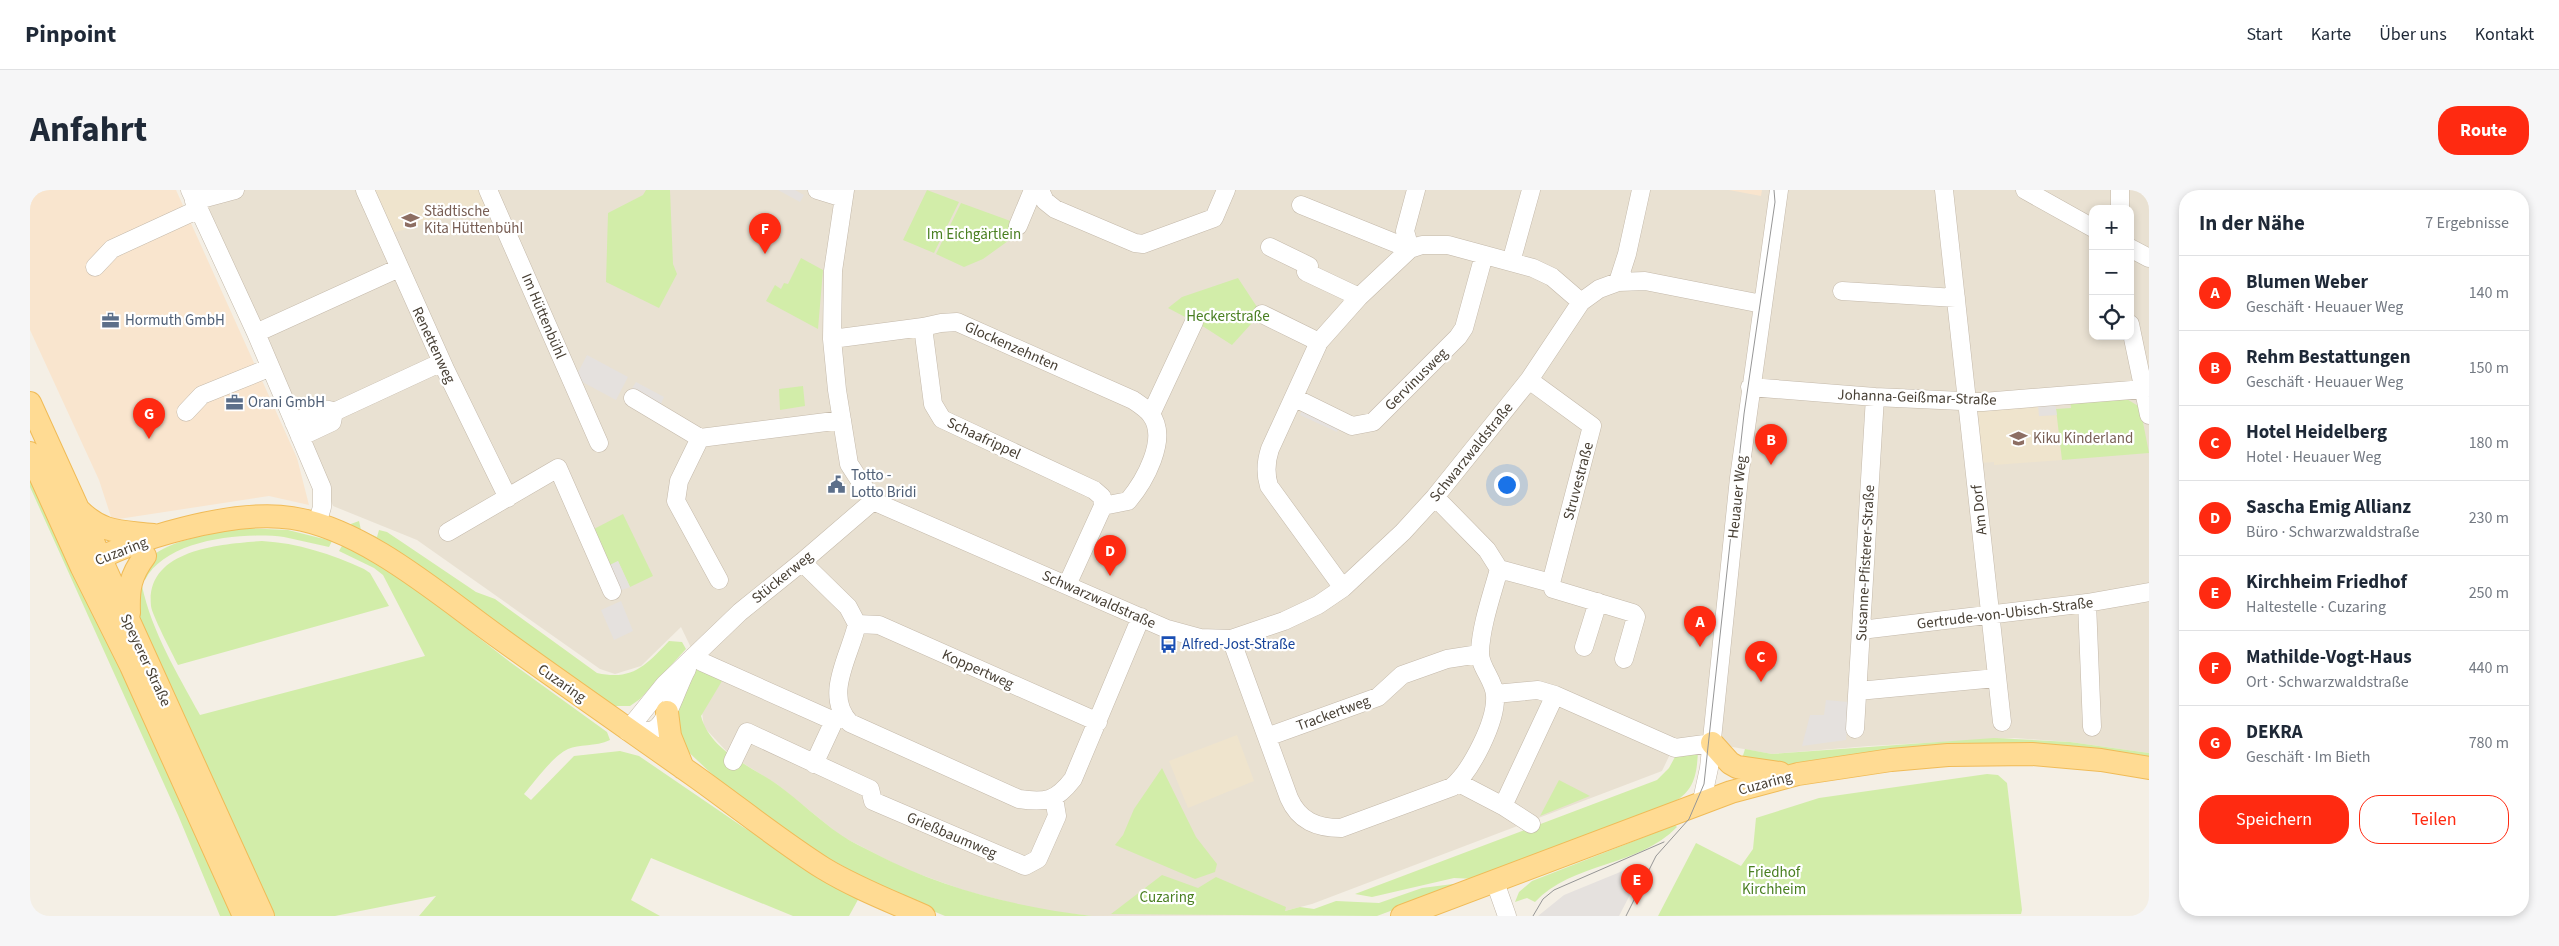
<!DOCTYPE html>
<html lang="de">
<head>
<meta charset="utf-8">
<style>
  body { margin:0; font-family:"Source Sans 3",sans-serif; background:#f6f6f7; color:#1f2937 }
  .controls { position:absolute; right:15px; top:15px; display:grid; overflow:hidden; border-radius:10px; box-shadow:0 2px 8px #0003 }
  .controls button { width:45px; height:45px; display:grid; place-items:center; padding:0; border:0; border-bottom:1px solid #e0e1e3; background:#fff; color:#1f2937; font:25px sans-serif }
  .you { position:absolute; left:1476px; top:294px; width:18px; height:18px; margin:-12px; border:4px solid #fff; border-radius:50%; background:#1a73e8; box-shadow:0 0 0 8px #1a73e833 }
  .badge { display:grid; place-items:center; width:32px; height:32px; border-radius:50%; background:#ff2a11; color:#fff; font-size:16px; font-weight:700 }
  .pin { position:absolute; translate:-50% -41px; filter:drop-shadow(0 1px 2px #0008) }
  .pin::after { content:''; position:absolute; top:26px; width:18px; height:15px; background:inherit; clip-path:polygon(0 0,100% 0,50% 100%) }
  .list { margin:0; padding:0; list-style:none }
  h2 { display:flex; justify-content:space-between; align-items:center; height:65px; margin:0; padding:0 20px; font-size:21px }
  h2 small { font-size:16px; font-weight:400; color:#747a83 }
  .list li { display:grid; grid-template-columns:32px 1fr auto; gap:15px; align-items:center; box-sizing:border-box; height:75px; padding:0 20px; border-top:1px solid #e0e1e3 }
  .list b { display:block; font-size:19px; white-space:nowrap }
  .list p { margin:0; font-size:16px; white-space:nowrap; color:#747a83 }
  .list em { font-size:16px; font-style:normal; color:#747a83 }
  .actions { display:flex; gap:10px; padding:15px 20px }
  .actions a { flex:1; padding:11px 0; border:1px solid #ff2a11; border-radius:20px; text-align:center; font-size:18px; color:#ff2a11 }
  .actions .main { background:#ff2a11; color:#fff }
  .icon { flex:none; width:28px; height:28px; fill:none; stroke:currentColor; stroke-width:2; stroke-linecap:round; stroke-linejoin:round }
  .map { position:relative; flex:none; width:2119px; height:726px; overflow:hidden; border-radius:20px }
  header { display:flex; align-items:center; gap:30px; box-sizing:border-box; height:70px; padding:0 25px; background:#fff; border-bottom:1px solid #e0e1e3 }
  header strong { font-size:24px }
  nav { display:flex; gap:28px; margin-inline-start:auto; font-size:18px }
  .intro { display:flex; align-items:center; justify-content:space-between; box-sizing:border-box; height:120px; padding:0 30px }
  h1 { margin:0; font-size:35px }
  .button { padding:12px 22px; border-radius:20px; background:#ff2a11; color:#fff; font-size:18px; font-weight:700 }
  main { display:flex; gap:30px; padding:0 30px }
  aside { flex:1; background:#fff; border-radius:20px; box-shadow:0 2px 8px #0003 }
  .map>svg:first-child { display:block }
</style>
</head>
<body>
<header>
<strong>Pinpoint</strong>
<nav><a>Start</a><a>Karte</a><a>Über uns</a><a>Kontakt</a></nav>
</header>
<div class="intro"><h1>Anfahrt</h1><a class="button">Route</a></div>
<main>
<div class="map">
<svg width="2119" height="726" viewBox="0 0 2119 726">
  <rect width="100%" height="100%" fill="#f4efe5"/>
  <path fill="#e9e1d2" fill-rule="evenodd" d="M171,0H2119V563L2040,552L1985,548L1839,556L1742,564L1697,556L1642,560L1632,581L1282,714L1239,725L1062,726L1009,720L936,701L875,679L811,646L748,595L700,565L674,537L664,464L651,437L611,476L585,484L570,479L387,350L303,316ZM2063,19H2100V146H2063Z"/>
  <path fill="#f9e5ce" d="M0,0H146L267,268L279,315L239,306L82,330L69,290L0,140Z
    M1699,0H1732L1731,6Z"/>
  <path fill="#efe4cd" d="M339,0H449L456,16L359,44Z
    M2008,215L2010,226L2027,225L2032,270L1964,275V272L1951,273L1948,221Z
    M1207,545L1224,591L1158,618L1139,571Z"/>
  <path fill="#d2eda9" d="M616,0H640L643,74L647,84L629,118L576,92L578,23L613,5Z
    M897,0L929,12L904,63L873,50Z
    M931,13L986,33L985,46L953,69L934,77L906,64Z
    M771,68L793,80L788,139L736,111L745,95L751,99L754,93L758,94Z
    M1208,88L1231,123L1202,155L1174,137L1138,118L1152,107Z
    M773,196L775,216L750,220L749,199Z
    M2090,205L2110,217L2119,263L2032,270L2026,219L2041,218L2040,208Z
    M0,268L204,726H190L148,625L0,297Z
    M593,324L623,386L600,397L588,371L578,376L562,340Z
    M329,331L331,340L347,347L349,340L357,342L446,402L465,409L567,483C603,491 616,475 639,451L652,452L656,459L610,509L600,516H583L318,335Z
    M215,338L258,340L302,351L299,357C284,354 269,350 254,347C213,342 136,349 115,390L107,384C111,379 114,373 119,369C139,349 188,342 215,338Z
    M232,351C268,353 301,364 334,379L340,383L359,416L148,475C142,463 122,425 121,416C115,359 191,354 232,351Z
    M313,354L372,388L480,472L577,542L580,550C565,557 549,554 538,559C523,566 505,591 494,604L501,610L544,566L590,561L609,566L713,637L830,706L819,726H763L621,668L601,710L630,726H389L406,706L305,726H240L106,421L108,394L112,396C122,442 147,483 170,525L395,466L353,385L344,378L309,361Z
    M664,470L695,486L671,526C680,561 721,576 748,595C770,611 789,630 811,645C821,652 833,657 844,663C913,699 986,717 1062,726H915L874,709L774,655L684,586L651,555L646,525Z
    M1964,548L2040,552L2119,563V571L1751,575L1711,572L1715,559L1742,564Z
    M1668,560C1667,583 1665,600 1644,612L1446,689L1424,688L1342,707L1325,704L1627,590L1639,578L1646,565Z
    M1132,578L1166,647L1187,674L1185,682L1165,689L1085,655L1093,645L1104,619Z
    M1957,584L1968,585L1977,593L1992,720L1991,724L1628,726L1666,653L1711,676L1723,659L1726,628L1789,608Z
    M1529,590L1560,606L1510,626Z
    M1645,635L1647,637C1609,677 1542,672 1505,712L1497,708L1485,712L1489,702L1502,691Z
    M1132,685L1168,698L1186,687L1256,717L1255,721L1270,717L1284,719L1306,711L1349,713L1392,698L1423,694L1427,696L1347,726L1081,724Z"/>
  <path fill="#e5e1de" d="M748,0H765L774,5L770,12Z
    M557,165L598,187L586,210L545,188Z
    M606,192L634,207L630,216L601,200Z
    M2025,213L2027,225L2009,226L2008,215Z
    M1274,216L1311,232L1307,242L1270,225Z
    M588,371L600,397L589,401L578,376Z
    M591,411L603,441L584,450L571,420Z
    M1796,510L1819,512L1816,550L1772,556L1780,525H1794Z
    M1600,678L1599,695L1604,697L1589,726H1508L1534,705Z"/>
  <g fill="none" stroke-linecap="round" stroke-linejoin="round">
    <defs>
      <path id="minor" d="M160,0L226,143L292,298V317L287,334
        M335,0L415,179L478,308
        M458,0L569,253
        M787,0L813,8
        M815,0L803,81L802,149L807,200L819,274L843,311L1137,439L1170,448L1201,449L1254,431L1288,415L1313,398L1373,342L1405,307L1499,190L1551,112L1569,99L1588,92L1615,91L1732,114
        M1010,0L1015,11L1025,19L1105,53L1113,54L1184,28L1196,0
        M1914,0L1972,532
        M1995,0L2063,38
        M164,11L205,0
        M1271,15L1380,59L1375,41L1386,0
        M2090,19V0
        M988,36L1003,0
        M1240,57L1279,76L1276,82L1329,107
        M2100,58L2119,68
        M1481,72L1501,0
        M65,77L82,59L169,19
        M1588,92L1597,64L1611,0
        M1812,101L1926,108
        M1232,124L1289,152
        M2100,134L2119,225
        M893,137L903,214L912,229L1064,300L1072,307L1073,316
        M226,143L369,78
        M802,149L893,137L911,133L927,132L1103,210C1109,214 1117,219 1121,225C1139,249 1114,292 1098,311L1073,316L1037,395
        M1499,190L1562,236L1521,393
        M1720,197L1845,207L1953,212L2114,199
        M603,208L670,248
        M1265,208L1322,236L1343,232L1428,147L1434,138L1454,65
        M156,222L172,205L239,178
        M304,222L412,172
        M1121,224L1164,132
        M264,233C277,227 290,214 304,222
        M270,247L302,232L304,222
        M418,342L528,278L582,401
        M772,372L818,417L827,434C820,466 793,505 820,533L989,609C1016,613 1026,611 1043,589L1111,427
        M1469,379L1521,393L1523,399L1603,423L1606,427L1594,469
        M689,390L646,311L649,291L670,248L812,230
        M1313,398L1239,296C1235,283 1236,271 1240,259L1289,152L1329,107L1380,59L1392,55H1418L1503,78L1522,87L1551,112
        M2057,413L2062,537
        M827,434L849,435L1068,532
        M1831,440L2057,413L2119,402
        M1201,449L1259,608C1269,631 1287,638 1311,638L1422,597C1441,581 1467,531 1465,505C1464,490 1449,476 1450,462C1451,435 1462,405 1469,379L1457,360L1405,307
        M1554,457L1568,412
        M664,466L672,472L804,531
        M1828,501L1966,488
        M1465,504L1508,500L1525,505L1645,558L1682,553
        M1825,539L1845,207
        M597,541L635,494L710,422L772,372L843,311
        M597,541C605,541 617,543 625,539C639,530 648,494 657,479
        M1237,547L1348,507L1372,485L1417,469L1449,464
        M703,571L717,542L840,599L843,611L995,676L1008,669L1027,626L1024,608
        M784,574L804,531L812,526
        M1427,592L1473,616L1525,505
        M1671,615L1679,578L1709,288L1749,0
        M1473,616L1501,634
        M1465,692L1477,726"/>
      <path id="major" d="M0,213L233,726
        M0,263L52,378L101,476L214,726
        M49,320C73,344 91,341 123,345
        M52,378C101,348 205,319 262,328C335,339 412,407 471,449C536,496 601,541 666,587C708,617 749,650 793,678C824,697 860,711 894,726
        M99,423C98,399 100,386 115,366
        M637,522L640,546L653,578
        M1682,553L1700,573L1707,577L1750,583
        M1372,726L1701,602L1768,584L1861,570L1918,565L2002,564L2071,570L2119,578"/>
    </defs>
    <use href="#minor" stroke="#c4b9aa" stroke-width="19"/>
    <use href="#major" stroke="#f0bb57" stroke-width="24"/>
    <use href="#minor" stroke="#fff" stroke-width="18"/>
    <use href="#major" stroke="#ffdb93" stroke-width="22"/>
    <path stroke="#969696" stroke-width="1" d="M1503,726L1513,709L1524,700L1634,652
      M1596,726L1626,666L1659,629L1674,594L1714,224L1745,12L1744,0"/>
  </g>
  <defs>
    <symbol id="school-bare" viewBox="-9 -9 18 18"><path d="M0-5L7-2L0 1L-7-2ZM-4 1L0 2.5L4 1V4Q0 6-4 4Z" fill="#8d6e63" stroke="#fff" stroke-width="2.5" paint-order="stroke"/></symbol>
    <symbol id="office-bare" viewBox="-9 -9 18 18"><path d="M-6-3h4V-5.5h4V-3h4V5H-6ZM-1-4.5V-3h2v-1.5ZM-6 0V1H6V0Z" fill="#5c6f8a" stroke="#fff" stroke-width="2.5" paint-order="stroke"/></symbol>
    <symbol id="civic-bare" viewBox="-9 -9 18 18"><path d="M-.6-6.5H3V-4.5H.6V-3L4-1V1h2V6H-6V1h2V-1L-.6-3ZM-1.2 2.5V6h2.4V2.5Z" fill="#5c6f8a" stroke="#fff" stroke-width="2.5" paint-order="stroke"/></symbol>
    <symbol id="bus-bare" viewBox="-9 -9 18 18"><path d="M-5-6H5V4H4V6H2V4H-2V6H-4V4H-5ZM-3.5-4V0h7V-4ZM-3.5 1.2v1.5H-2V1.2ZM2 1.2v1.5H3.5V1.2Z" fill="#1a4fb4" stroke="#fff" stroke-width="2.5" paint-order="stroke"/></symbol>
  </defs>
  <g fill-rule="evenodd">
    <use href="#school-bare" x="368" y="18" width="25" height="25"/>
    <use href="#office-bare" x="68" y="118" width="25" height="25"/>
    <use href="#office-bare" x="192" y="200" width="25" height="25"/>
    <use href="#school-bare" x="1976" y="236" width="25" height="25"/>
    <use href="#civic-bare" x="794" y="282" width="25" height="25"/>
    <use href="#bus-bare" x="1126" y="442" width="25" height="25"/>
  </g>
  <g text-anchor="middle" stroke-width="4.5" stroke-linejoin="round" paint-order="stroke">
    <g font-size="15" fill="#785e54" stroke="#fff" text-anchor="start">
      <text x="394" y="26">Städtische<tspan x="394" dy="17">Kita Hüttenbühl</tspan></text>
      <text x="2003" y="253">Kiku Kinderland</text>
    </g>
    <g font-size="15" fill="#497f21" stroke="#fff">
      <text x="944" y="49">Im Eichgärtlein</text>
      <text x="1198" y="131">Heckerstraße</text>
      <text x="1744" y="687">Friedhof<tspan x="1744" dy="17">Kirchheim</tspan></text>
      <text x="1137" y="712">Cuzaring</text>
    </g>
    <g font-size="15" fill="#473f34" stroke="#fff">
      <text transform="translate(514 126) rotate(67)" y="5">Im Hüttenbühl</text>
      <text transform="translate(404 155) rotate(65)" y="5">Renettenweg</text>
      <text transform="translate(982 156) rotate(24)" y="5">Glockenzehnten</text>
      <text transform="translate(1386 189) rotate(-45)" y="5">Gervinusweg</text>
      <text transform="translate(1887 207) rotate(2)" y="5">Johanna-Geißmar-Straße</text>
      <text transform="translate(954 248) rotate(25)" y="5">Schaafrippel</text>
      <text transform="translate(1441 262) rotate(-51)" y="5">Schwarzwaldstraße</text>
      <text transform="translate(1548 291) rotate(-75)" y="5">Struvestraße</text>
      <text transform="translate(1707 307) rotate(-84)" y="5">Heuauer Weg</text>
      <text transform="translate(1949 320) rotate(-96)" y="5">Am Dorf</text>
      <text transform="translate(91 361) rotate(-21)" y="5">Cuzaring</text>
      <text transform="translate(1835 373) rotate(-87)" y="5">Susanne-Pfisterer-Straße</text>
      <text transform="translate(752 387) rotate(-39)" y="5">Stückerweg</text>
      <text transform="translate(1069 409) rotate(24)" y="5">Schwarzwaldstraße</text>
      <text transform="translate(1975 423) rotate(-7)" y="5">Gertrude-von-Ubisch-Straße</text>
      <text transform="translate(116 470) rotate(65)" y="5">Speyerer Straße</text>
      <text transform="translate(948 479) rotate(24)" y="5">Koppertweg</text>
      <text transform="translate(532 493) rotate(35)" y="5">Cuzaring</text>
      <text transform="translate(1303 523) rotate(-20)" y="5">Trackertweg</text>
      <text transform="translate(1735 593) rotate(-15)" y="5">Cuzaring</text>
      <text transform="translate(922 645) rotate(23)" y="5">Grießbaumweg</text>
    </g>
    <g font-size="15" fill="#4e5e75" stroke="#fff" text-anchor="start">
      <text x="95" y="135">Hormuth GmbH</text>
      <text x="218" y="217">Orani GmbH</text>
      <text x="821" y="290">Totto -<tspan x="821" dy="17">Lotto Bridi</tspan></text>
    </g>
    <g font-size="15" fill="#164399" stroke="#fff" text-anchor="start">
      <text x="1152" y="459">Alfred-Jost-Straße</text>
    </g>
  </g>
</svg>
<div class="controls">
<button>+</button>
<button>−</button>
<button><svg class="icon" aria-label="locate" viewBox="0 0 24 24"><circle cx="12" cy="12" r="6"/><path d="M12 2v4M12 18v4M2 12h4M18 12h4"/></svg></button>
</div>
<div class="you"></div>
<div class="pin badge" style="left:1670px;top:457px">A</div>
<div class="pin badge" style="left:1741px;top:275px">B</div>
<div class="pin badge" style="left:1731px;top:492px">C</div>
<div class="pin badge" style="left:1080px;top:386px">D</div>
<div class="pin badge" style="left:1607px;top:715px">E</div>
<div class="pin badge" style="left:735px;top:64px">F</div>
<div class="pin badge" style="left:119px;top:249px">G</div>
</div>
<aside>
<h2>In der Nähe<small>7 Ergebnisse</small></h2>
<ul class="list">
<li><span class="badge">A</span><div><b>Blumen Weber</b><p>Geschäft · Heuauer Weg</p></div><em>140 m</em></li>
<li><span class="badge">B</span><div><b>Rehm Bestattungen</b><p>Geschäft · Heuauer Weg</p></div><em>150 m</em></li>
<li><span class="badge">C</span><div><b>Hotel Heidelberg</b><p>Hotel · Heuauer Weg</p></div><em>180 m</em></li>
<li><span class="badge">D</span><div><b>Sascha Emig Allianz</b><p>Büro · Schwarzwaldstraße</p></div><em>230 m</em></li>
<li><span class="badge">E</span><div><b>Kirchheim Friedhof</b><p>Haltestelle · Cuzaring</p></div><em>250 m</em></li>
<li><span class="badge">F</span><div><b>Mathilde-Vogt-Haus</b><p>Ort · Schwarzwaldstraße</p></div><em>440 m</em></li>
<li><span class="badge">G</span><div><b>DEKRA</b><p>Geschäft · Im Bieth</p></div><em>780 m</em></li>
</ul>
<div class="actions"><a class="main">Speichern</a><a>Teilen</a></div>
</aside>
</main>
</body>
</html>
